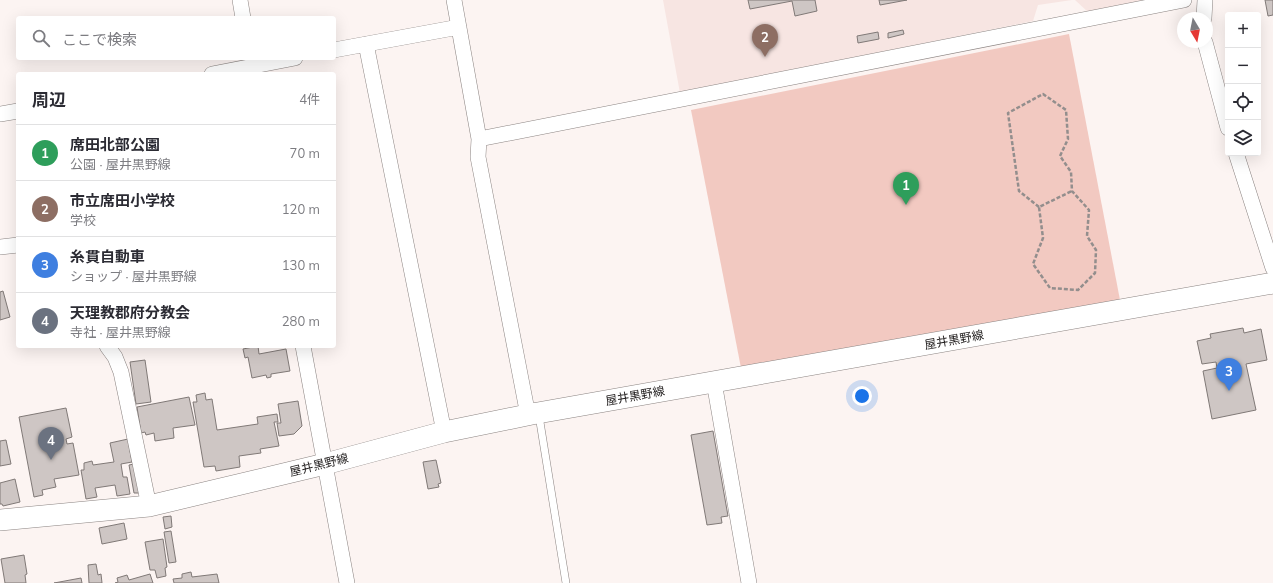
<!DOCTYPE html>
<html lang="ja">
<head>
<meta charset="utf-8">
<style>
  body { margin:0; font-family:Mulish,"Noto Sans JP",sans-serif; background:#f7f7f7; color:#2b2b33 }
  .controls { position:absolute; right:12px; top:12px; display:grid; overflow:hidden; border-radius:4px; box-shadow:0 4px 16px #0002 }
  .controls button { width:36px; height:36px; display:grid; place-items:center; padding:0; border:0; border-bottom:1px solid #e1e1e2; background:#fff; color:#2b2b33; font:20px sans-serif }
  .compass { position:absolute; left:1177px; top:12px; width:36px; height:36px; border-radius:50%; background:#fff; box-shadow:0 4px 16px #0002; rotate:170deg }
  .you { position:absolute; left:862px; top:396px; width:14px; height:14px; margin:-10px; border:3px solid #fff; border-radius:50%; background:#1a73e8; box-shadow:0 0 0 6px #1a73e833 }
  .badge { display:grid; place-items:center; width:26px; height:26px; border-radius:50%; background:#3e8390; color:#fff; font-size:13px; font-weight:700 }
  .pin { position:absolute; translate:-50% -33px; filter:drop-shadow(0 1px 2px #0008) }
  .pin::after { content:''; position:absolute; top:21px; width:14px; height:12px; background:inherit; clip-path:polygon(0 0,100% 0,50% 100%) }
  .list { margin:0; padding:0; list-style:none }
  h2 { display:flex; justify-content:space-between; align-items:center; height:52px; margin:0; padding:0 16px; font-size:17px }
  h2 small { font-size:13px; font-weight:400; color:#7c7c81 }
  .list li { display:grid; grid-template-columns:26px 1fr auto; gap:12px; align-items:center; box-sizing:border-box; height:56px; padding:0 16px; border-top:1px solid #e1e1e2 }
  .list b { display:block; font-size:15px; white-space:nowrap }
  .list p { margin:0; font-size:13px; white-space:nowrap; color:#7c7c81 }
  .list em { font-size:13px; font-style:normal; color:#7c7c81 }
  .icon { flex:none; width:22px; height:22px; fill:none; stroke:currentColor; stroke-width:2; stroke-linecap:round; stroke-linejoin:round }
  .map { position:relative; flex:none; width:1273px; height:583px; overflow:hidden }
  .search { position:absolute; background:#fff; box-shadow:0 4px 16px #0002; left:16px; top:16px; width:320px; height:44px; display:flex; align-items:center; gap:10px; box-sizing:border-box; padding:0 14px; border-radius:4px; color:#7c7c81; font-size:15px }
  .panel { position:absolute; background:#fff; box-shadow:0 4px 16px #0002; left:16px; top:72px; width:320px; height:276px; border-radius:4px }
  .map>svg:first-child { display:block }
</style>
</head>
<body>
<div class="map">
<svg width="1273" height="583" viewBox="0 0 1273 583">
  <rect width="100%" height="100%" fill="#fcf4f2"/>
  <path fill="#f7e5e2" d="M663,0H1072L1038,5L1033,21L680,93Z
    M1075,0H1146L1088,12Z"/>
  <path fill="#f2c9c1" d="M1069,34L1120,300L741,368L691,110Z"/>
  <path fill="#cec6c4" stroke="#807977" d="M748,0H815L817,11L795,16L792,1L750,9Z
    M879,0H907L880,5Z
    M1265,0H1273V15L1268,16Z
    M903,30L904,34L888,38V33Z
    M878,32L879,39L858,43L857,36Z
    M3,291L10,317L0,320V292Z
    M1243,328L1244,333L1261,329L1267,360L1246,364L1256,410L1212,419L1203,371L1217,368L1216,362L1202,364L1197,341L1211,338L1210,334Z
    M258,346L259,354L286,349L290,371L271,374V377L267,378L266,375L252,378L248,357L245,358L243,349Z
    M145,360L151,402L136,404L130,362Z
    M205,393L206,400L212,399L217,430L258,424L257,417L277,414L278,422H274L279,446L260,449L261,453L239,456L240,467L216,471L215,466L204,467L193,402H197L196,395Z
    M189,397L195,425L173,428L174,438L155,441L154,433L146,435L145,432L141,433L137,407Z
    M298,401L302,426L294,434L279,436L277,423H281L278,404Z
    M66,408L72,437L66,439L67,444L73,443L79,475L54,479L56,487L42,490L43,495L34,497L19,417Z
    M713,431L728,516L721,517L722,523L707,525L691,435Z
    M128,439L132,462L121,464L123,477H127L130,494L117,496L115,485L95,488L97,497L86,499L81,470H84V463L92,461L93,465L114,462L110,443Z
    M6,440L11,464L0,466V441Z
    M436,460L441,483L438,484L439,487L428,489L423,462Z
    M134,464L139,493H134L129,465Z
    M15,479L20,502L3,506L2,504H0V483Z
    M171,516L172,527L165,529L163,517Z
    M124,523L127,539L102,544L99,528Z
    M171,531L176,562L169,563L164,532Z
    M163,539L167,567L165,568L166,576L157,578L155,570H150L145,542Z
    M24,555L27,574L25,575L26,583H5L1,559Z
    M96,564L98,575L101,574L102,583H89L88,565Z
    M191,572L192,577L217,574L219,583H174L173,579L182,578V574Z
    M150,574L153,583H115L118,582L117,578L127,575L129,580Z
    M81,578L82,583H54Z"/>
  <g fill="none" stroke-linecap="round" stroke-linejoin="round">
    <defs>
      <path id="lane" d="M535,417L540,422L566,583"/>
      <path id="street" d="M240,0L243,18
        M454,0L479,139L478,157L526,405L532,414
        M1204,18L1205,0
        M1205,42L1228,128
        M366,44L444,432
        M334,50L459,27
        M212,74L295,58
        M0,114L18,111
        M479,139L1184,0
        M1236,153L1273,268
        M0,247L18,245
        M107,346L115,357L121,372L149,506
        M303,346L347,583
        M714,382L749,583"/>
      <path id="secondary" d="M0,520L149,506L325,464L444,432L532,414L1273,283"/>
    </defs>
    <use href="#lane" stroke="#8b8482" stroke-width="8"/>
    <use href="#street" stroke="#8b8482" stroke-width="16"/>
    <use href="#secondary" stroke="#8b8482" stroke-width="22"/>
    <path stroke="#938e8d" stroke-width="2.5" stroke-dasharray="4 2" stroke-linecap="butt" d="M1039,207L1019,191L1008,113L1043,94L1066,110L1068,139L1060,156L1071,172L1072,191L1089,210L1087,236L1096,250L1095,273L1078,290L1050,288L1033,264L1043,238L1039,207L1072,191"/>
    <use href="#lane" stroke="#fff" stroke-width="7"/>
    <use href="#street" stroke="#fff" stroke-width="15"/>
    <use href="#secondary" stroke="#fff" stroke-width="21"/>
  </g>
  <g text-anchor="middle" stroke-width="3" stroke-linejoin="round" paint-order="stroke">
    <g font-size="12" fill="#272424" stroke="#fff">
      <text transform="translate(954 340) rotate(-10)" y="4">屋井黒野線</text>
      <text transform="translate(635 396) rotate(-10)" y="4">屋井黒野線</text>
      <text transform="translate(319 465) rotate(-14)" y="4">屋井黒野線</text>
    </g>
  </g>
</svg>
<div class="controls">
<button>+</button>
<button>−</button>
<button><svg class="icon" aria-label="locate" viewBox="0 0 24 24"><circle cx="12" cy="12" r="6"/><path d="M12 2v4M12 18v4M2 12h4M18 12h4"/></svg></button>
<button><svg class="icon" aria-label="layers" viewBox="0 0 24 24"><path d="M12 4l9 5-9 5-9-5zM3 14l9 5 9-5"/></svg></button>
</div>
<svg class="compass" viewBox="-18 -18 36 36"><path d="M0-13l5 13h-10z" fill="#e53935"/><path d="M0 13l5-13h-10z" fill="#7c7c81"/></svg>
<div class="you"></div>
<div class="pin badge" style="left:906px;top:205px;background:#2e9e5b">1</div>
<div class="pin badge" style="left:765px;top:57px;background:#8d6e63">2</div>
<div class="pin badge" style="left:1229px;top:391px;background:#3f7fe0">3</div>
<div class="pin badge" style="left:51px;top:460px;background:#6b7280">4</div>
<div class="search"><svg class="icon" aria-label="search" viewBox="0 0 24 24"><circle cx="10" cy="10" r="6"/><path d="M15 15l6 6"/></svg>ここで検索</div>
<section class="panel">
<h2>周辺<small>4件</small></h2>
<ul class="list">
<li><span class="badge" style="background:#2e9e5b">1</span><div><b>席田北部公園</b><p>公園 · 屋井黒野線</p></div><em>70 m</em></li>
<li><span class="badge" style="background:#8d6e63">2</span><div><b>市立席田小学校</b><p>学校</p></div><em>120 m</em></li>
<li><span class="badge" style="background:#3f7fe0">3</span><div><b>糸貫自動車</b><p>ショップ · 屋井黒野線</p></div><em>130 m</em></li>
<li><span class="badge" style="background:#6b7280">4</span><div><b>天理教郡府分教会</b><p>寺社 · 屋井黒野線</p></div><em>280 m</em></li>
</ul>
</section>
</div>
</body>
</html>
